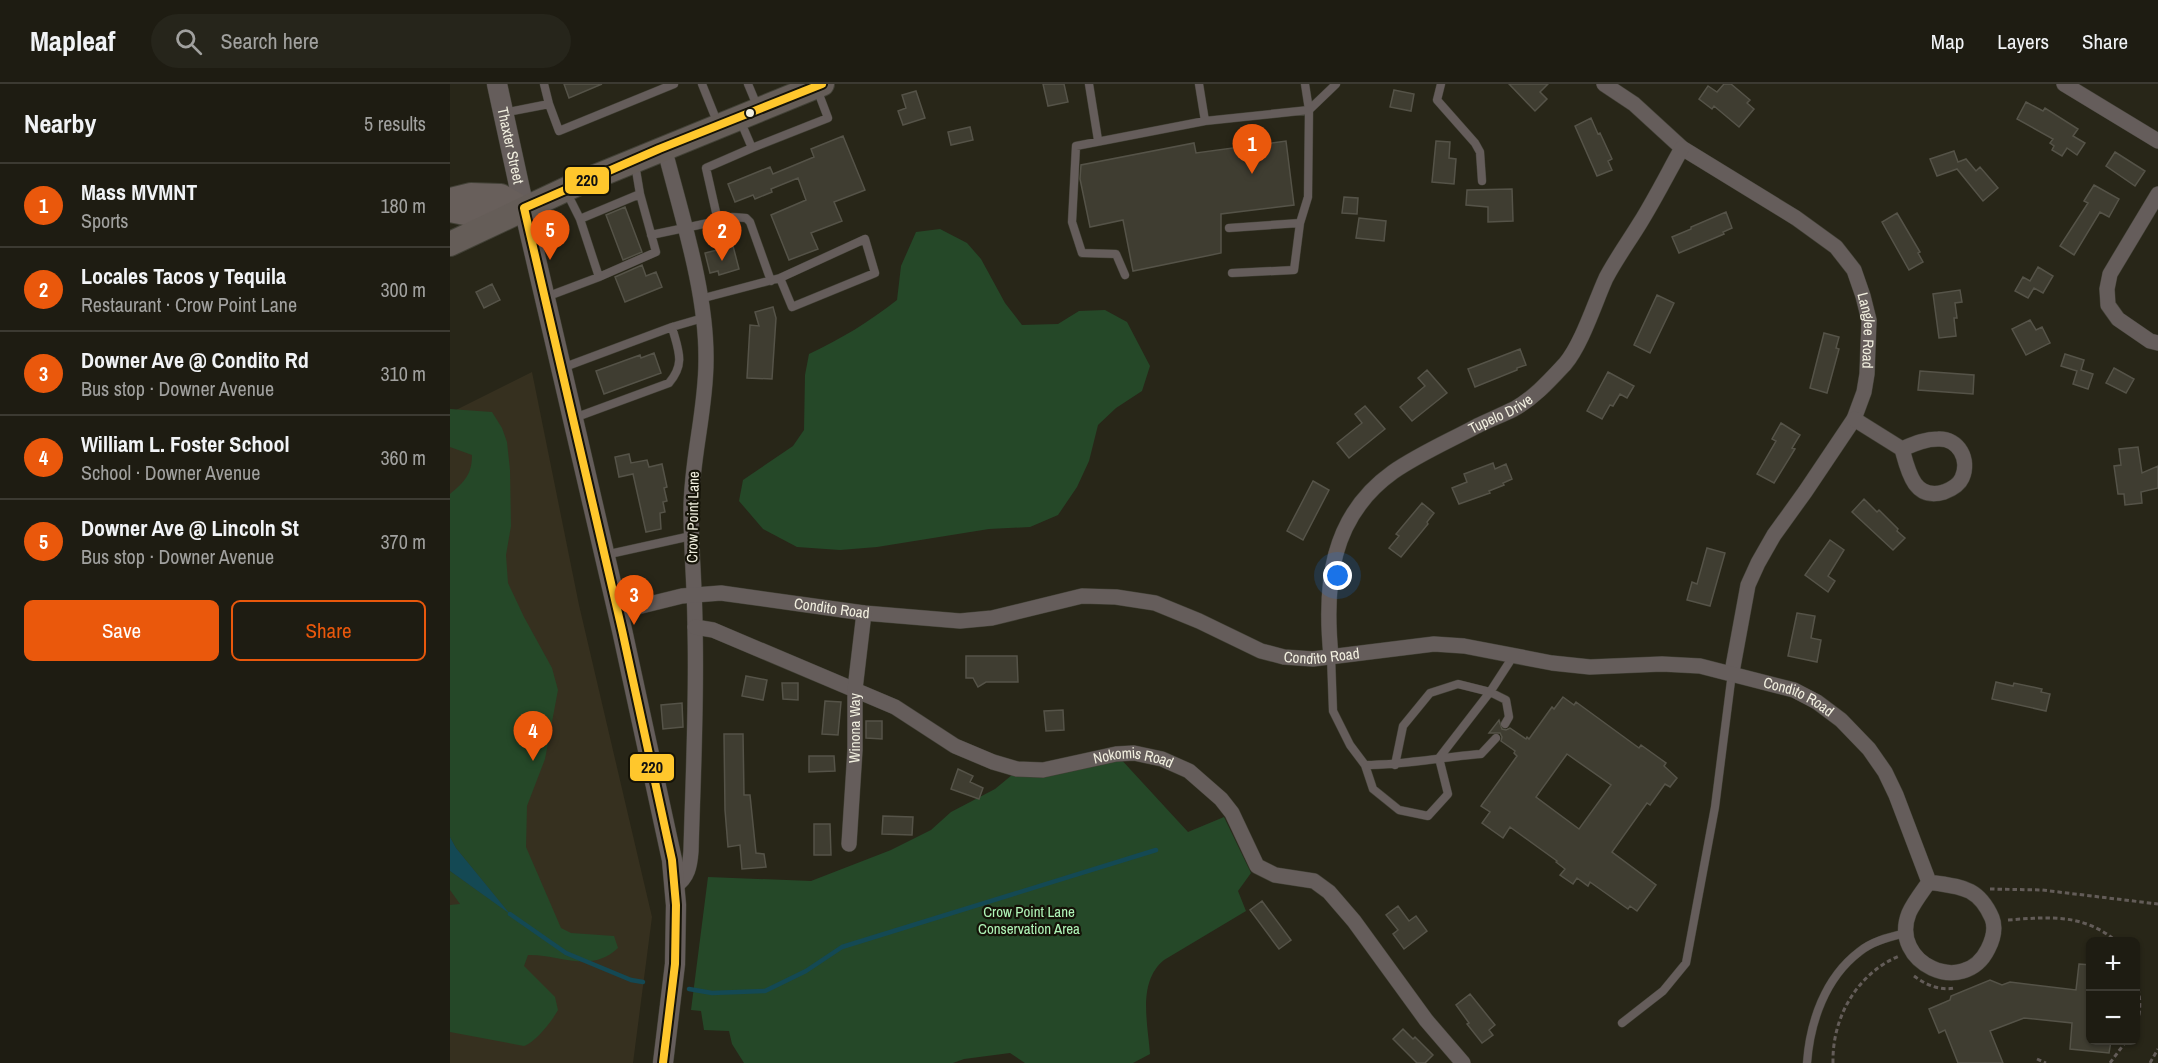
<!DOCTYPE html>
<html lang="en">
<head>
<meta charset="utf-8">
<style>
  body { margin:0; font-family:"Archivo Narrow",sans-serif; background:#26251b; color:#f1f3f6 }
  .controls { position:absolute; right:18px; bottom:18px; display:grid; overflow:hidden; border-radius:9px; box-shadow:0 2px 4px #0004 }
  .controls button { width:54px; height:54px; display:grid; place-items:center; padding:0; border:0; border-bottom:2px solid #3c3a32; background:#1e1c12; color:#f1f3f6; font:30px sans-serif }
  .you { position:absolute; left:888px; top:492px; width:21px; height:21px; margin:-15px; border:4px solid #fff; border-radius:50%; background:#1a73e8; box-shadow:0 0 0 9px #1a73e833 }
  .badge { display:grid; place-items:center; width:39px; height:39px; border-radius:50%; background:#ea580c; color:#fff; font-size:20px; font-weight:700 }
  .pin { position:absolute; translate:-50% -50px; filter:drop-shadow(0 2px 3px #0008) }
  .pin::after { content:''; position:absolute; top:32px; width:21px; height:18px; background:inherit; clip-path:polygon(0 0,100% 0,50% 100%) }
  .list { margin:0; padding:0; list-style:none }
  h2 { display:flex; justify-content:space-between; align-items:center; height:78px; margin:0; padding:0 24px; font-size:26px }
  h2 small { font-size:20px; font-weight:400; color:#a1a19f }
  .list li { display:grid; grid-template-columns:39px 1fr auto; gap:18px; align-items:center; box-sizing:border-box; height:84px; padding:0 24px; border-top:2px solid #3c3a32 }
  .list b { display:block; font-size:22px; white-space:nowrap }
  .list p { margin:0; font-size:20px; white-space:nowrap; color:#a1a19f }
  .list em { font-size:20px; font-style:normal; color:#a1a19f }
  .actions { display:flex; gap:12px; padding:18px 24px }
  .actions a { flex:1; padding:14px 0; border:2px solid #ea580c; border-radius:9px; text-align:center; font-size:21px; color:#ea580c }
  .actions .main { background:#ea580c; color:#fff }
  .icon { flex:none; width:33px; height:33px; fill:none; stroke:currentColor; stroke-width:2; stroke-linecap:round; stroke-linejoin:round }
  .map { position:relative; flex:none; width:1708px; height:979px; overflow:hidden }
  header { display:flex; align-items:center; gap:36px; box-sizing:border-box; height:84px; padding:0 30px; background:#1e1c12; border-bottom:2px solid #3c3a32 }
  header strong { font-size:28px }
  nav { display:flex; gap:33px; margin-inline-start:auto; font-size:21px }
  .search { width:420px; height:54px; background:#26251b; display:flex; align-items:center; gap:15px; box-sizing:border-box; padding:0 21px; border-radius:33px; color:#a1a19f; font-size:22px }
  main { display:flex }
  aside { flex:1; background:#1e1c12 }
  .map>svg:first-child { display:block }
</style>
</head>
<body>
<header>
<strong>Mapleaf</strong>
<div class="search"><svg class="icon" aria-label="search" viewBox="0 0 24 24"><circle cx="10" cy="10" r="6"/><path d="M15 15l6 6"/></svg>Search here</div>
<nav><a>Map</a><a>Layers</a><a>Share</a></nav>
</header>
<main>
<aside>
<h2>Nearby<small>5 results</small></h2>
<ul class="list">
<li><span class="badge">1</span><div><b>Mass MVMNT</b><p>Sports</p></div><em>180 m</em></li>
<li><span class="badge">2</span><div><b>Locales Tacos y Tequila</b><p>Restaurant · Crow Point Lane</p></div><em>300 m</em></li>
<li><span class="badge">3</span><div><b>Downer Ave @ Condito Rd</b><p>Bus stop · Downer Avenue</p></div><em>310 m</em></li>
<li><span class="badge">4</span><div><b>William L. Foster School</b><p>School · Downer Avenue</p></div><em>360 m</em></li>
<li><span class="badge">5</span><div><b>Downer Ave @ Lincoln St</b><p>Bus stop · Downer Avenue</p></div><em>370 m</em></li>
</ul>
<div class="actions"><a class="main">Save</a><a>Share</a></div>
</aside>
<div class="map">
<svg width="1708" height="979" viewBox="0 0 1708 979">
  <rect width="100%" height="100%" fill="#282618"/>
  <path fill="#36301f" d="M82,288L129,521L202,833L183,979H0V329Z"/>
  <path fill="#254828" d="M490,145L517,159L531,175L555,219L572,241L608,240L629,227L655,226L677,238L700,282L692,307L666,324L648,341L639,377L627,403L608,431L580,443L539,445L427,463L390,466L347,463L313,445L289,417L293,396L343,362L354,346L355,291L359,270C391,255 419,238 447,216L451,182L466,148Z
    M0,325L42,328L52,344L57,358L60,386L61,442L56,471L58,499L74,533L102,584L108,606L95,675L77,722L76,763L111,844L121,849L164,852L168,864C141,890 109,870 78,871L74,882L105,913L108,926C102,937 86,958 74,962L0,948V821L10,820L0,806V787L58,828L6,764L0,753V410C14,398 22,391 22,371L0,363Z
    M668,672L738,748L774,733L801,789L788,807L796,827L714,876C687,898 698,940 700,970L683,979H575L560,969L514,975L503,979H294L282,960L279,947L254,946L251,927L241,926L258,793L361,797L441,766L481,746L501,728L545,705L562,691Z"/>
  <path fill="#144954" d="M0,753L6,764L60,830L0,787Z"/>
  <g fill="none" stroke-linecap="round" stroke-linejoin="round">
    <path stroke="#144954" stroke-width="4.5" d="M60,830L116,869L181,896L193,898
      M239,905L262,909L315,907L356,887L392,863L706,766"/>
  </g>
  <path fill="#3f3d31" stroke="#555348" stroke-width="1.5" fill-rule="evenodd" d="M114,0H152L119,14Z
    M593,0H614L618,18L598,22Z
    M1059,0H1098L1090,8L1097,15L1085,27Z
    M1274,0H1281L1300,16L1297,19L1304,25L1289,43L1264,22L1262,25L1249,15L1258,2L1267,8Z
    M944,6L964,10L961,27L940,23Z
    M466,7L475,34L453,41L448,27L456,24L452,11Z
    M1576,18L1593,27L1595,24L1628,45L1623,52L1635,59L1627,71L1617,64L1612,72L1602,66L1604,62L1600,59L1603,55L1567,35Z
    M1141,34L1148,50L1150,49L1162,75L1158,77L1162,86L1147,92L1125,42Z
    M520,43L523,56L501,61L498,48Z
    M393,52L415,106L384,118L392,137L361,149L368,165L339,176L321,131L356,116L348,94L321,105L322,108L305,115L303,111L285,118L278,100L320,83L323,90L364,73L361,65Z
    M836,57L844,121L771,130V169L683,187L673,136L640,143L630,95L631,81L744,59L746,69Z
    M986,57L1000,58L999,74L1006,75L1004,100L982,98Z
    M1504,67L1508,78L1516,75L1526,87L1530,83L1548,104L1533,117L1507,85L1487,92L1480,75Z
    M1665,68L1695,87L1685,102L1656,82Z
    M1644,101L1669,115L1659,133L1650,128L1624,171L1610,162L1638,119L1634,117Z
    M1062,105L1063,137L1038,138V123L1016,121L1017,106Z
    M894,113L908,114L907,130L892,129Z
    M175,123L192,168L173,176L156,131Z
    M1276,128L1282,144L1273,148L1274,150L1229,169L1222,153L1241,145V143Z
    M1447,129L1470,168L1468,169L1473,178L1459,186L1432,138Z
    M909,134L936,137L934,157L906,154Z
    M283,162L289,185L269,191L268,187L260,189L255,169Z
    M192,181L196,192L206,188L212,203L175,218L165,193Z
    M1588,183L1603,192L1593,209L1584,204L1578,214L1565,207L1573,193L1580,197Z
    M42,200L50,216L34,224L26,208Z
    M1510,206L1512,218L1505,219L1507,234H1504L1506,252L1489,254L1483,210Z
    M1207,211L1224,219L1200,269L1184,261Z
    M323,223L326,234L322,295L297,294L300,241L309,242L305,228Z
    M1580,236L1586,246L1592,243L1600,259L1576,271L1562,245Z
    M1374,249L1389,253L1386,264L1389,265L1377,309L1360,304Z
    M1070,265L1076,281L1067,284V286L1025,303L1018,285Z
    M204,269L211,289L154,310L146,287L190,271L191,274Z
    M1615,270L1634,276L1631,286L1643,290L1638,305L1623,300L1627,287L1611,282Z
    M1664,284L1684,295L1676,309L1656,299Z
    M977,286L997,309L962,337L950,323L975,302L968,294Z
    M1470,287L1524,291L1523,310L1468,306Z
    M1158,288L1184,302L1177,314L1170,310L1163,322L1160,321L1152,335L1137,327Z
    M915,322L935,345L899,374L887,359L912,339L905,330Z
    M1331,339L1350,351L1342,364L1345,365L1324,399L1307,390L1326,357L1322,355Z
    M1688,363L1692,389L1708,382V404L1691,408L1692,419L1675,421L1674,410H1668L1664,382L1671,381L1669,365Z
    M179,370L181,379L197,376L199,383L212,380L217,403L214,404L217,417L213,418L215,428L210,429L211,445L196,448L183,390L169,393L165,373Z
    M1043,379L1045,385L1056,380L1062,395L1053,399L1054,401L1039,407L1040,409L1009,420L1002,404L1017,398L1014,390Z
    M863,397L879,406L853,456L837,447Z
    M1414,415L1427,428L1429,426L1448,445L1447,447L1455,454L1443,466L1402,428Z
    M972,419L984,429L977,438L978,440L951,473L939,464L949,452L946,450Z
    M1380,456L1394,466L1378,492L1385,497L1378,508L1355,491Z
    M1257,464L1275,469L1260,522L1237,516L1242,498L1247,500Z
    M1347,529L1365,532L1361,554L1371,556L1367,578L1338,572Z
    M516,572H567L568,598H536L528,603L523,594H516Z
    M296,592L317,596L313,616L292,612Z
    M1546,598L1563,602L1564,599L1592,605L1591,608L1600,610L1596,627L1542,615Z
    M332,599H348V616L333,615Z
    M1113,613L1124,621L1126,618L1189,664L1191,661L1216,679L1214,682L1227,694L1220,703L1215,700L1200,721L1197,719L1162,768L1206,801L1187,827L1180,822L1178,825L1140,798L1138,802L1127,794L1123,800L1110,791L1115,785L1106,778L1107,777L1060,743L1053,754L1032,739L1040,728L1031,722L1067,672L1064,669L1065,667L1051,657L1052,653L1050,649H1039L1049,636L1052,645L1056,646L1060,644L1076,655L1077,653L1079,655L1102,623L1104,625ZM1117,670L1161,701L1129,745L1086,713Z
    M375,617L391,618L388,651L372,650Z
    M232,619L233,643L213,645L211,621Z
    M613,626L614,646L596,647L594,627Z
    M416,637H432V655L416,654Z
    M274,650H293L294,711H300L306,769L314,770L316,783L292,785L290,761L278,763L275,726Z
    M359,672H384L385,687L359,688Z
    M508,685L523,692L520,698L533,704L529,715L501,705Z
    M433,732L463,733L462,751L432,750Z
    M364,740H380L381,771H364Z
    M812,817L841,856L829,865L800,826Z
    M948,822L959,837L966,832L977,847L954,865L943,850L948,846L936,831Z
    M1629,880L1641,881V957H1661L1659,969L1620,965L1622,939L1574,934L1540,947L1553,979H1508L1495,946L1489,949L1479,925L1500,916L1501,912L1540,896L1552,901L1560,898L1626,906Z
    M1020,910L1045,941L1039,946L1043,951L1032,959L1017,940L1019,939L1006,921Z
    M953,945L963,955L965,953L983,971L975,979H967L943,955Z"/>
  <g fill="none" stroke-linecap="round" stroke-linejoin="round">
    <defs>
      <path id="service" d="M252,0L268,40
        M298,0L308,24
        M639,0L648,56
        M749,0L755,37
        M991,0L987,16L1025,59L1030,68L1032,97
        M99,20L109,47L224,0
        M53,29L99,20L94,0
        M302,64L378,34L367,5
        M117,109L130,135L190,110L185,80
        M268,137L282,133L296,134L300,138L321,197
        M779,144L850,139L858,113L859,26L886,0
        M201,151L268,137L256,84L302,64L290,36
        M782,189L844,186L850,139
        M675,191L666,170L632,169L622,138L626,62L755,37L859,26L855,0
        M149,193L206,168L190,110
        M96,213L149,193L130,135
        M250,215L330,194L415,155L425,189L342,223L330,194
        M222,243L253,234
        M112,284L222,243C228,266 236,279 219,299L124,334
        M155,471L241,452
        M881,573L883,627L900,661L915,681L923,705L949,726L978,732L998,710L989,674L1040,608L1064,571
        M915,681C954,681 992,673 1031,670L1046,654
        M945,681L953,642L980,609L1008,600L1040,608L1056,616L1059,633L1055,640
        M1172,939L1213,907L1236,879L1265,723L1282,589
        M1357,979C1360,938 1375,894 1409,868C1422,857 1440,853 1456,849"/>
      <g id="minor">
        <path id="s1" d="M1154,0L1184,20L1232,64L1346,134L1386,163L1404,186L1413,212L1419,236L1417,290L1414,308L1404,335L1355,408L1324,451L1308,479L1298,501L1282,588"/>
        <path d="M1614,0L1708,57"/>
        <path d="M214,63C231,130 257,208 256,277C256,327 241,376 241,426C241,465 245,505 245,544C247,618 243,693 241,767C240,781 238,794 225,802"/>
        <path d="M1708,110L1660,190L1657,205L1658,221L1668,235L1700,257L1708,259"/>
        <path d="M1404,335L1452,365C1464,360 1475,355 1488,355C1509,354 1520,376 1512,394C1509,401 1502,405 1494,408C1464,417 1458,387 1452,365"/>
        <path id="s2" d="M167,528L232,512L271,509L414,529L510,537L542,534L632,512L666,513L705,519L749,537L811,567L834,573L863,575L984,560L1014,562L1102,579L1140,583L1212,580L1250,582L1344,606L1367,618L1391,636L1419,665L1435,688L1446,711L1479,798C1510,803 1528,802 1542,834C1546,844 1543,855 1538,865C1514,914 1439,879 1459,829C1464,818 1472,808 1479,798"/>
        <path id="s3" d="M245,543L263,546L445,623L505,662L543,678L567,685L593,686L666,670L684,669L712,675L739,687L771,715L782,729L807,782L825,791L864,797L879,808L904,837L976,936L1013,979"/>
        <path id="s4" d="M881,572C874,501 880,433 943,388C969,370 999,357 1027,342C1039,336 1052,331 1064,325C1084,314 1100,296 1115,280C1132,260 1145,218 1156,194C1166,175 1179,157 1190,139C1205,115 1218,89 1232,64"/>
        <path id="s5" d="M399,760L405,666V605L414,529"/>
      </g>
      <g id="tertiary">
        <path id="s6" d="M47,0L74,124L172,546L222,776L226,821L225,880L213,979"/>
      </g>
      <path id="secondary" d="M0,115L21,110L51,111L74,124
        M0,127L25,132L63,125"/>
      <path id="primary" d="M0,160L125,101L372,0"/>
    </defs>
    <use href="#service" stroke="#424136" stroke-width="9"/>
    <use href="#minor" stroke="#424136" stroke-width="16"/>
    <use href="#tertiary" stroke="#424136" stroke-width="21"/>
    <use href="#secondary" stroke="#424136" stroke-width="24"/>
    <use href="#primary" stroke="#424136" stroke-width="26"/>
    <path stroke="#635c58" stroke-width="3" stroke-dasharray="4.5 3" stroke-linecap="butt" d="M1540,805L1592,806L1708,820
      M1558,836C1598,833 1634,829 1667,858
      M1464,892C1476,901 1490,907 1505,904
      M1686,897C1690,909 1692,928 1686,940
      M1587,975L1596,979
      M1383,979C1382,933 1407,890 1449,872
      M1660,979L1677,956
      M1700,979L1708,965"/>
    <use href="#service" stroke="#655d5b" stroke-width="8"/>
    <use href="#minor" stroke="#655d5b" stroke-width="15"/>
    <use href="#tertiary" stroke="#655d5b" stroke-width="20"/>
    <use href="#secondary" stroke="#685f5b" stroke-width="22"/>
    <use href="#primary" stroke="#655d58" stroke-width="24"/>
    <defs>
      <path id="bus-1" d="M213,979L225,880L226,821L222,776L172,546L74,124L209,65L372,0"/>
    </defs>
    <use href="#bus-1" stroke="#151308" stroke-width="12"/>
    <use href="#bus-1" stroke="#ffc72c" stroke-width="8"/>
  </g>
  <circle fill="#f1efdf" stroke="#151308" stroke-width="2" cx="300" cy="29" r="5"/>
  <g text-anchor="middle" stroke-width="4.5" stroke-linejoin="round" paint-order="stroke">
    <g font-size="15" fill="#f1efdf" stroke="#151308">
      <text dy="5" stroke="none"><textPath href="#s6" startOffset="63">Thaxter Street</textPath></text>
      <text dy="5" stroke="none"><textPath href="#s1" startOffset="376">Langlee Road</textPath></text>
      <text dy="5" stroke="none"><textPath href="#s4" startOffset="327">Tupelo Drive</textPath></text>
      <text transform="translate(243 433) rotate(-89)" y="5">Crow Point Lane</text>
      <text dy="5" stroke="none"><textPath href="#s2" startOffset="218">Condito Road</textPath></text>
      <text dy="5" stroke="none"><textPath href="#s2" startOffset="723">Condito Road</textPath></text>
      <text dy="5" stroke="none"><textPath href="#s2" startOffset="1208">Condito Road</textPath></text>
      <text dy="5" stroke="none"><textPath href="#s5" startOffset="116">Winona Way</textPath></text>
      <text dy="5" stroke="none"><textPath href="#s3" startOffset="472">Nokomis Road</textPath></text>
    </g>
    <g font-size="15" fill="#b0f5b8" stroke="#151308">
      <text x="579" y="833">Crow Point Lane<tspan x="579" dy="17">Conservation Area</tspan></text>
    </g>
  </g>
  <g stroke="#151308" stroke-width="2">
    <rect x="114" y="82" width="46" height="29" rx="6" fill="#ffc72c"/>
    <rect x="179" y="669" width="46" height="29" rx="6" fill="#ffc72c"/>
  </g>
  <g font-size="16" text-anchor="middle" font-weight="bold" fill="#111">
    <text x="137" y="102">220</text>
    <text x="202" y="689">220</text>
  </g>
</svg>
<div class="controls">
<button>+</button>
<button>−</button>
</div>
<div class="you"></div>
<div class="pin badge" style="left:802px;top:90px">1</div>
<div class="pin badge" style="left:272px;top:177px">2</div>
<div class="pin badge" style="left:184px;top:541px">3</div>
<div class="pin badge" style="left:83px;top:677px">4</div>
<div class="pin badge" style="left:100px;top:176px">5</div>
</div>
</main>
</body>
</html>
